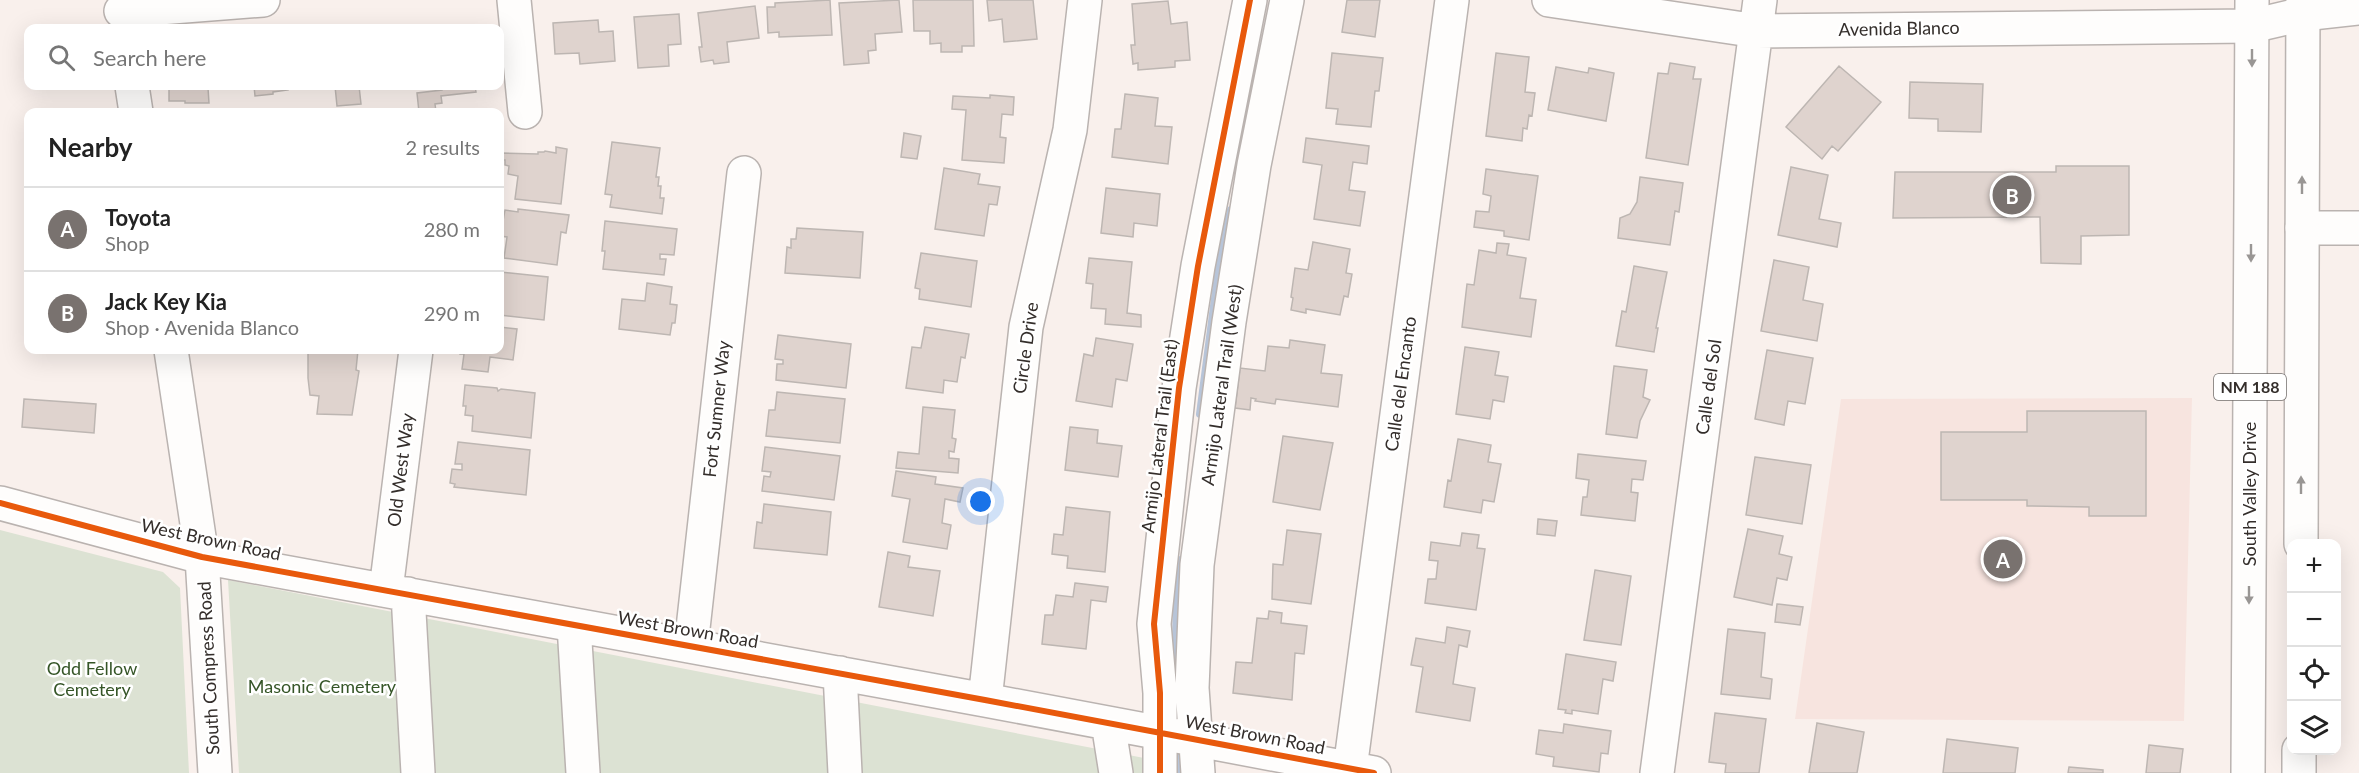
<!DOCTYPE html>
<html lang="en">
<head>
<meta charset="utf-8">
<style>
  body { margin:0; font-family:Lato,sans-serif; background:#f2f2f2; color:#222 }
  .controls { position:absolute; right:18px; bottom:18px; display:grid; overflow:hidden; border-radius:12px; box-shadow:0 6px 24px #0002 }
  .controls button { width:54px; height:54px; display:grid; place-items:center; padding:0; border:0; border-bottom:2px solid #e0e0e0; background:#fff; color:#222; font:30px sans-serif }
  .you { position:absolute; left:981px; top:502px; width:21px; height:21px; margin:-15px; border:4px solid #fff; border-radius:50%; background:#1a73e8; box-shadow:0 0 0 9px #1a73e833 }
  .badge { display:grid; place-items:center; width:39px; height:39px; border-radius:50%; background:#79726f; color:#fff; font-size:20px; font-weight:700 }
  .pin { position:absolute; translate:-50% -50%; border:3px solid #fff; box-shadow:0 2px 6px #0006 }
  .list { margin:0; padding:0; list-style:none }
  h2 { display:flex; justify-content:space-between; align-items:center; height:78px; margin:0; padding:0 24px; font-size:26px }
  h2 small { font-size:20px; font-weight:400; color:#767676 }
  .list li { display:grid; grid-template-columns:39px 1fr auto; gap:18px; align-items:center; box-sizing:border-box; height:84px; padding:0 24px; border-top:2px solid #e0e0e0 }
  .list b { display:block; font-size:22px; white-space:nowrap }
  .list p { margin:0; font-size:20px; white-space:nowrap; color:#767676 }
  .list em { font-size:20px; font-style:normal; color:#767676 }
  .icon { flex:none; width:33px; height:33px; fill:none; stroke:currentColor; stroke-width:2; stroke-linecap:round; stroke-linejoin:round }
  .map { position:relative; flex:none; width:2359px; height:773px; overflow:hidden }
  .search { position:absolute; background:#fff; box-shadow:0 6px 24px #0002; left:24px; top:24px; width:480px; height:66px; display:flex; align-items:center; gap:15px; box-sizing:border-box; padding:0 21px; border-radius:12px; color:#767676; font-size:22px }
  .panel { position:absolute; background:#fff; box-shadow:0 6px 24px #0002; left:24px; top:108px; width:480px; height:246px; border-radius:12px }
  .map>svg:first-child { display:block }
</style>
</head>
<body>
<div class="map">
<svg width="2359" height="773" viewBox="0 0 2359 773">
  <rect width="100%" height="100%" fill="#f9f0ec"/>
  <path fill="#f7e4df" d="M2192,398L2184,721L1795,719L1841,399Z"/>
  <path fill="#dce2d3" d="M0,530L163,572L180,588L189,773H0Z
    M228,580L1144,758L1146,773H239Z"/>
  <g fill="none" stroke-linecap="round" stroke-linejoin="round">
    <path stroke="#b7c4d8" stroke-width="8" d="M1200,414L1220,260L1231,210
      M1175,689L1177,593L1181,560
      M1176,757L1177,773"/>
  </g>
  <path fill="#dfd3ce" stroke="#bdb6b2" stroke-width="1.5" d="M830,0L832,35L779,37V32L768,33L767,7H775V3Z
    M899,0L902,32L875,34L876,50L868,51L869,63L844,65L839,3Z
    M913,0H973L974,46H962V52H941V43L930,44V31H914Z
    M987,0H1033L1037,39L1004,42L1002,19L989,21Z
    M1347,0H1380L1375,37L1342,32Z
    M1168,1L1171,24L1187,22L1190,60L1175,61V67L1138,70V63L1133,64L1131,45H1135L1132,4Z
    M755,6L759,38L727,42L729,62L714,64L713,60L701,62L699,47H702L698,13Z
    M679,14L681,44L668,45L669,66L638,68L634,17Z
    M598,20L599,32L613,31L615,61L580,64L579,53L555,54L553,23Z
    M1332,53L1383,58L1379,91H1375L1371,127L1336,124L1338,109L1326,108Z
    M1496,53L1529,57L1525,92L1535,93L1532,116L1529,115L1527,129L1523,128L1522,141L1486,136Z
    M1670,63L1695,67L1693,79H1701L1688,165L1646,158L1658,73L1668,74Z
    M1839,66L1881,102L1838,151L1832,146L1822,159L1786,127Z
    M1556,67L1588,73L1589,68L1614,73L1606,121L1548,110Z
    M1910,82L1983,84L1981,132L1938,131V119L1909,118Z
    M169,86H230V88H208L209,103H185V101H169Z
    M254,86H301L287,87L288,90L273,92V94L255,96Z
    M335,86H359L361,104L337,106Z
    M442,86H475L476,92L441,96L442,103L435,104L436,112H419L417,93L442,90Z
    M1125,94L1158,98L1155,126L1172,127L1168,164L1112,157L1115,129H1121Z
    M990,95L1014,97L1013,115L1002,114L1000,137L1006,138L1004,163L962,160L966,110L952,109L953,96L990,98Z
    M904,133L921,136L917,159L901,157Z
    M1306,138L1369,146L1367,164L1353,162L1349,190L1365,192L1360,226L1314,219L1322,165L1303,162Z
    M612,142L660,148L656,177H659L658,186H661L660,198H664L662,214L610,207L612,195L605,194Z
    M556,147L567,149L561,204L515,199L518,176L508,174L509,166L505,165V160H502L503,153L538,154V152H544L545,151L556,153Z
    M2056,166H2129V235L2081,236V264L2041,263L2040,217L1893,218L1895,172H2056Z
    M1791,167L1828,175L1819,219L1841,223L1837,247L1778,235Z
    M944,168L980,174L978,184L1000,187L997,205L989,204L984,236L935,229Z
    M1486,169L1538,176L1529,240L1504,236V231L1474,227L1476,211L1489,212L1491,196L1483,194Z
    M1640,177L1683,183L1679,212L1675,211L1670,245L1618,238L1620,218L1630,214L1637,202Z
    M1106,188L1160,194L1157,226L1134,223L1133,237L1101,233Z
    M518,209L569,215L566,233L561,232L557,265L504,258L507,237L500,236V226H502L505,210L518,212Z
    M605,221L677,229L674,255L660,254V259H666L664,275L603,269L605,251H602Z
    M797,228L863,232L860,278L785,273L787,247L791,248V239H796Z
    M1313,242L1350,249L1346,273L1352,274L1348,297L1344,296L1340,315L1306,309V313L1291,310L1293,298L1291,297L1295,268L1308,270Z
    M1497,243L1509,244L1507,255L1526,258L1520,298L1536,300L1531,337L1462,327L1467,284L1474,285L1479,250L1496,253Z
    M921,253L977,261L971,307L919,299L920,289L915,288Z
    M1089,258L1132,262L1127,313L1141,315V327L1105,324L1106,309L1091,308L1093,284L1086,283Z
    M1774,260L1809,267L1803,300L1823,304L1817,341L1761,331Z
    M1634,266L1667,272L1656,328H1658L1654,352L1616,346L1622,311L1626,312Z
    M500,272L548,277L544,320L500,315Z
    M647,283L672,287L670,304L677,305L675,323H672L670,335L619,329L622,299L645,301Z
    M500,327L517,329L513,360L490,357L488,372L462,369L464,354H460V350H500Z
    M925,327L969,334L965,358L961,357L957,382L944,380L943,393L906,388L912,347L921,348Z
    M778,335L851,344L846,388L776,380L777,364H783V360L775,359Z
    M1096,338L1133,344L1127,381L1116,379L1112,407L1076,401L1084,354L1093,356Z
    M1290,340L1325,345L1321,373L1342,375L1338,407L1276,399L1275,404L1255,401L1256,399L1251,398L1250,410L1235,408L1240,368L1265,371L1268,346L1289,348Z
    M1465,347L1499,352L1495,375L1508,377L1504,402L1493,400L1490,419L1456,414Z
    M308,350H358L356,370L359,371L352,415L317,414L319,396L310,395L308,378Z
    M1767,350L1813,358L1805,404L1788,401L1784,425L1755,419Z
    M1614,366L1647,370L1643,397L1650,400L1640,421L1637,438L1606,434Z
    M465,385L497,388L498,391L501,389L535,393L531,438L472,431L473,416L465,415L466,406H463Z
    M777,392L845,399L840,443L766,436L769,410H775Z
    M24,399L96,404L94,433L22,427Z
    M923,407L955,410L952,438L956,439L954,452L949,451V458L959,459L958,473L896,468L898,452L919,454Z
    M2027,411H2146V516H2089V507L2027,506V500H1941V432H2027Z
    M1070,427L1098,430L1097,443L1122,446L1118,477L1065,470Z
    M1283,436L1333,443L1320,510L1273,502Z
    M1458,439L1491,445L1488,462L1501,464L1494,502L1483,500L1481,513L1444,507L1448,480L1451,481Z
    M458,442L530,450L526,495L454,487L455,484L450,483L452,469L462,470V464H455Z
    M765,447L840,456L834,500L762,491L764,476L770,477L771,472L762,471Z
    M1578,454L1646,461L1643,480L1632,479L1631,492L1638,493L1635,521L1581,515L1583,497H1587L1589,480L1576,478Z
    M1755,457L1811,465L1802,524L1746,515Z
    M896,471L936,477L935,484L963,488L960,502L945,499L942,523L951,525L947,549L903,542L910,499L892,496Z
    M764,504L831,512L827,555L754,548L757,522L762,523Z
    M1066,507L1110,512L1105,572L1067,568L1068,556L1052,554L1054,534L1063,535Z
    M1538,519L1557,521L1555,536L1537,534Z
    M1748,529L1783,536L1779,554L1792,557L1787,580L1777,578L1772,605L1734,597Z
    M1287,530L1321,534L1311,604L1272,599L1273,564L1283,565Z
    M1462,533L1479,535L1477,548L1485,549L1476,610L1425,603L1428,579H1436L1438,561L1429,560L1431,542L1460,546Z
    M888,552L910,556L908,567L940,571L933,616L879,607Z
    M1595,570L1631,576L1621,645L1584,640Z
    M1075,583L1108,587L1106,602L1091,600L1086,649L1042,644L1045,615H1053L1056,595L1073,597Z
    M1777,604L1803,607L1800,625L1775,622Z
    M1269,611L1282,613L1281,623L1307,626L1304,654L1295,653L1292,700L1233,693L1236,662L1252,663L1257,618L1268,619Z
    M1447,627L1470,631L1467,647L1459,645L1453,684L1475,688L1470,721L1416,712L1423,667L1411,665L1416,638L1445,643Z
    M1728,629L1765,633L1761,677L1772,679L1770,699L1721,694Z
    M1566,654L1616,662L1613,681L1603,679L1598,714L1572,710V714L1565,713L1566,710L1558,709Z
    M1715,713L1766,719L1759,773H1725L1726,764L1709,762Z
    M1817,723L1864,732L1857,773H1809Z
    M1564,724L1611,731L1608,754L1601,753L1599,772L1553,766L1554,757L1536,754L1539,730L1563,733Z
    M1947,739L2018,748L2015,773H1943Z
    M2149,745L2183,749L2180,773H2146Z
    M2069,767L2103,770V773H2068Z"/>
  <g fill="none" stroke-linecap="round" stroke-linejoin="round">
    <defs>
      <path id="minor" d="M514,0L525,112
        M1549,0L1757,31L2252,26L2303,14L2359,8
        M121,11L263,0
        M132,86L136,112
        M2302,228H2359
        M171,350L202,557L215,773
        M0,503L202,557L985,700L1374,773
        M386,590L416,350
        M408,594L418,773
        M574,625L583,773
        M691,646L744,173
        M840,673L845,773
        M985,700L1026,327L1070,130L1085,0
        M1108,723L1116,773
        M1350,769L1452,0
        M1160,773V693L1154,624L1179,388L1198,266L1250,0
        M1198,773L1192,688L1197,565L1229,322L1254,165L1287,0
        M1657,773L1760,0"/>
      <path id="major" d="M2301,544L2303,0
        M2248,773L2252,0
        M2299,773V750"/>
    </defs>
    <use href="#minor" stroke="#bab3b0" stroke-width="36"/>
    <use href="#major" stroke="#bab3b0" stroke-width="36"/>
    <use href="#minor" stroke="#fefdfc" stroke-width="33"/>
    <use href="#major" stroke="#fefdfc" stroke-width="33"/>
    <defs>
      <path id="cycleway" d="M0,503L202,557L985,700L1374,773
        M1160,773V693L1154,624L1179,388L1198,266L1250,0"/>
    </defs>
    <use href="#cycleway" stroke="#fff" stroke-width="10"/>
    <use href="#cycleway" stroke="#e8590c" stroke-width="6"/>
  </g>
  <defs><path id="oneway-solid" d="M-6-.8H1V-3.2L6.5 0L1 3.2V.8H-6Z" transform="scale(1.5)"/></defs>
  <g fill="#999694">
    <use href="#oneway-solid" transform="translate(2252 58) rotate(90)"/>
    <use href="#oneway-solid" transform="translate(2302 185) rotate(-90)"/>
    <use href="#oneway-solid" transform="translate(2251 253) rotate(90)"/>
    <use href="#oneway-solid" transform="translate(2301 485) rotate(-90)"/>
    <use href="#oneway-solid" transform="translate(2249 595) rotate(90)"/>
  </g>
  <g text-anchor="middle" stroke-width="5" stroke-linejoin="round" paint-order="stroke">
    <rect fill="#fff" stroke="#716d6b" stroke-width="1.5" x="2214" y="374" width="72" height="26" rx="4.5"/>
    <g font-size="16" font-weight="bold" fill="#342e2b">
      <text x="2250" y="393">NM 188</text>
    </g>
    <g font-size="18" fill="#342e2b" stroke="#fff">
      <text transform="translate(1899 29) rotate(-1)" y="6">Avenida Blanco</text>
      <text transform="translate(1026 348) rotate(-82)" y="6">Circle Drive</text>
      <text transform="translate(1401 384) rotate(-82)" y="6">Calle del Encanto</text>
      <text transform="translate(1222 385) rotate(-82)" y="6">Armijo Lateral Trail (West)</text>
      <text transform="translate(1709 387) rotate(-82)" y="6">Calle del Sol</text>
      <text transform="translate(717 409) rotate(-84)" y="6">Fort Sumner Way</text>
      <text transform="translate(1160 436) rotate(-83)" y="6">Armijo Lateral Trail (East)</text>
      <text transform="translate(401 470) rotate(-83)" y="6">Old West Way</text>
      <text transform="translate(2250 494) rotate(-90)" y="6">South Valley Drive</text>
      <text transform="translate(211 540) rotate(12)" y="6">West Brown Road</text>
      <text transform="translate(688 630) rotate(10)" y="6">West Brown Road</text>
      <text transform="translate(209 668) rotate(-93)" y="6">South Compress Road</text>
      <text transform="translate(1255 735) rotate(11)" y="6">West Brown Road</text>
    </g>
    <g font-size="18" fill="#355527" stroke="#fff">
      <text x="92" y="675">Odd Fellow<tspan x="92" dy="21">Cemetery</tspan></text>
      <text x="322" y="693">Masonic Cemetery</text>
    </g>
  </g>
</svg>
<div class="controls">
<button>+</button>
<button>−</button>
<button><svg class="icon" aria-label="locate" viewBox="0 0 24 24"><circle cx="12" cy="12" r="6"/><path d="M12 2v4M12 18v4M2 12h4M18 12h4"/></svg></button>
<button><svg class="icon" aria-label="layers" viewBox="0 0 24 24"><path d="M12 4l9 5-9 5-9-5zM3 14l9 5 9-5"/></svg></button>
</div>
<div class="you"></div>
<div class="pin badge" style="left:2003px;top:559px">A</div>
<div class="pin badge" style="left:2012px;top:195px">B</div>
<div class="search"><svg class="icon" aria-label="search" viewBox="0 0 24 24"><circle cx="10" cy="10" r="6"/><path d="M15 15l6 6"/></svg>Search here</div>
<section class="panel">
<h2>Nearby<small>2 results</small></h2>
<ul class="list">
<li><span class="badge">A</span><div><b>Toyota</b><p>Shop</p></div><em>280 m</em></li>
<li><span class="badge">B</span><div><b>Jack Key Kia</b><p>Shop · Avenida Blanco</p></div><em>290 m</em></li>
</ul>
</section>
</div>
</body>
</html>
